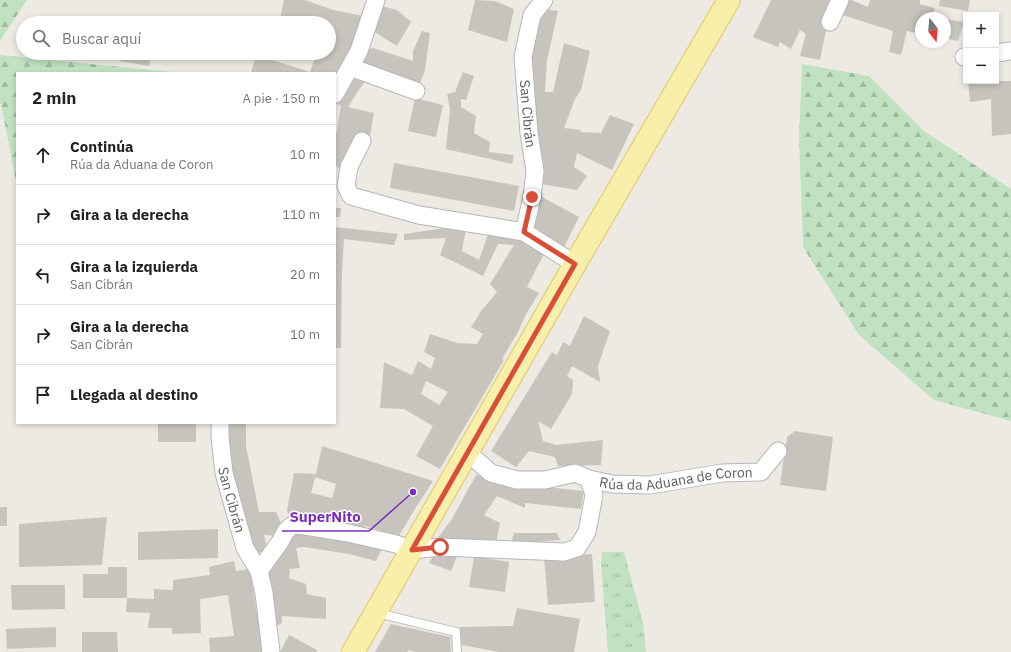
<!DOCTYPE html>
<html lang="es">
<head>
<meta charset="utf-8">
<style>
  body { margin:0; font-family:"IBM Plex Sans",sans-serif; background:#f2f2f2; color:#222 }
  .controls { position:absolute; right:12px; top:12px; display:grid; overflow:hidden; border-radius:0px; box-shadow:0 2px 6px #0003 }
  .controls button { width:36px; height:36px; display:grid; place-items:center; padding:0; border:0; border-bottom:1px solid #e0e0e0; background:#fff; color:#222; font:20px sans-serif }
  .compass { position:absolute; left:915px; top:12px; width:36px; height:36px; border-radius:50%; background:#fff; box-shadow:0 2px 6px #0003; rotate:164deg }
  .stop { position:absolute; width:12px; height:12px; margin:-9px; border:3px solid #da4d39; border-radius:50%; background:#fff }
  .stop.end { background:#da4d39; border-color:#fff; box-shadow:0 1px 4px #0008 }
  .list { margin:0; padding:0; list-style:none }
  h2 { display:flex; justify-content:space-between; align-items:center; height:52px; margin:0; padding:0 16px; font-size:17px }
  h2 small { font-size:13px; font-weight:400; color:#767676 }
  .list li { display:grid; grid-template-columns:26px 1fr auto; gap:12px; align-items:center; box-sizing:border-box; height:60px; padding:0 16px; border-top:1px solid #e0e0e0 }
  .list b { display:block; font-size:15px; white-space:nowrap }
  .list p { margin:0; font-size:13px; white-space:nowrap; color:#767676 }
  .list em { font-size:13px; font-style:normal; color:#767676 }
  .icon { flex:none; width:22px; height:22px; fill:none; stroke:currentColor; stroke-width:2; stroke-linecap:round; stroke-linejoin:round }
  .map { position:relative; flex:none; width:1011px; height:652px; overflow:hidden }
  .search { position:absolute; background:#fff; box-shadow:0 2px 6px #0003; left:16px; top:16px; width:320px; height:44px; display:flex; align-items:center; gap:10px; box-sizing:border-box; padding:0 14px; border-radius:22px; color:#767676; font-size:15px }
  .panel { position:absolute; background:#fff; box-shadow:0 2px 6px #0003; left:16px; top:72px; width:320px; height:352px; border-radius:0px }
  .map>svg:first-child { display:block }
</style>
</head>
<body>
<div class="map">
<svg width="1011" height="652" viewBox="0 0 1011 652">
  <defs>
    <pattern id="grass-tufts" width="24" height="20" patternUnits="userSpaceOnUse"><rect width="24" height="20" fill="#c0e2c1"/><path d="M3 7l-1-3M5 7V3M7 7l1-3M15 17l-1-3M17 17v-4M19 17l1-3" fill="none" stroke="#9fbaa0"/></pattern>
    <pattern id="forest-firs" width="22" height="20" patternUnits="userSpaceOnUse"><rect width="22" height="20" fill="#c0e2c1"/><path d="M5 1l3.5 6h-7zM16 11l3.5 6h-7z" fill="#9fbaa0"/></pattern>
  </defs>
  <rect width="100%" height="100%" fill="#eceae2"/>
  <path fill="url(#grass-tufts)" d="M602,552H624L643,623L646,652H608L601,564Z"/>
  <path fill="url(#forest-firs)" d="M0,0H27L0,41Z
    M0,55L173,72L174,73H17V186L1,104H0Z
    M802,64L869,76L924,131L1011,189V421L934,400L859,335L803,247L799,137Z"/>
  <path fill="#c7c4be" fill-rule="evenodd" d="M284,0H305L333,10L364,16L339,82L335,81V73H251L256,55L310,72L317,53H329V23H293L280,19Z
    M475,0L495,1L514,9L507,42L468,30Z
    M771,0H835L832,9L822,26L826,31L820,60L800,56L806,34L800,30L791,49L780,42L778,47L753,37Z
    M845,0H851L868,7L870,0H920V4L934,8L933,18H921V34L907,31L901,55L889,52L893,31L839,14Z
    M940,0H970L968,11L939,6Z
    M381,6L397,10L411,22L397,46L371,30Z
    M544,9L558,11L547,60L545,92H553L564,43L590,51L581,90L575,99L564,128L581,130L580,132L601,133L610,115L634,124L612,170L577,153L574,167L587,176L577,190L541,184L529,55Z
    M945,19L964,22L958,41L945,38Z
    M422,31L430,33L425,70L419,86L362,67L360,60L365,50L373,48L413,61V51Z
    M121,53H141L151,55L149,66L120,61Z
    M463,72L474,76L466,100L461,99V107L476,116L474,133L490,142L489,152L514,155L512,164L446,149L450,109L447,94L455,92Z
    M355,73L366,79L348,107L374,113L370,136L359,135L342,169L335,166V131L337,132L341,105L335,104V99Z
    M968,81H1011V134L992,136L991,99L970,102Z
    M415,98L443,105L436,137L408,131Z
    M394,163L519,186L514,211L390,188Z
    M538,195L579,217L564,247L531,226Z
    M335,208H341L340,217H335Z
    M335,227L398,234L394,245L344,239L342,271L341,348H335Z
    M452,227L466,229L462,251L479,260L488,234L519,236L545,252L527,287L539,293L525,316L518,332L502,359L504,360L440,469L416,456L433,426L404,409L380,408L384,362L412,375L418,361L431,369L435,358L424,352L430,334L457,343L477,344L483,334L471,327L482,310L497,292L490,284L514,245L498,244L483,276L440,255L446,238L404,240V234ZM426,381L448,392L439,405L421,394Z
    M584,316L610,331L598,366L600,382L572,366L567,376L573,380L572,394L551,429L538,421L543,441L556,445L603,440L601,465L558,466L555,457L529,451L516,467L491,451L552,352L557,355L563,342L570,346Z
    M158,423H196V442H158Z
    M226,423H246V446L259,512H276L281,523L280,536L264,535L268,550L257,553L246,534L231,484Z
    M795,431L833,437L826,491L780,485L787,437Z
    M322,446L433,481L415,509L399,536L365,526L356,529L290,518L287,510L294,473L316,474ZM315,477L336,484L332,498L311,493Z
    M476,475L527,485L584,491L581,509L525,503V508L497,496L484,515L500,523L496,543L437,539L452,519Z
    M0,507H7V526H0Z
    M107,517L102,565L19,567V524Z
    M218,529V558L138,560V532Z
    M292,531L384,544L376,561L349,554L304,547L296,548L300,568L290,569L289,578L306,584L307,594L326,598V619L282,616V623L275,627L265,583L274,558Z
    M514,533H557L560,540L511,544Z
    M435,553L458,554L451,571L429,563Z
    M592,554L595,602L548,605L544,557Z
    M474,556L509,562L505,592L469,587Z
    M234,561L236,571L250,569L263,652H210L209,638L234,636L228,595L200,599L201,633L172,634V628H148L150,613L126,612L127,598L154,599V589L173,590V580L210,575L209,567Z
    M108,567H127V598H83V574H108Z
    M11,585H65V609L12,610Z
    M517,608L580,619L574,652H499L462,645L460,627L513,626Z
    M391,624L450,637L451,652H416L408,650L407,652H375Z
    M56,627V647L7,649L6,629Z
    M82,632H117L118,652H82Z
    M289,635L317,650L316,652H280Z"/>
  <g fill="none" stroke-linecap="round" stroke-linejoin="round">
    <defs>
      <path id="lane" d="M377,613L456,632L457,652"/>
      <g id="street">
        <path id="s1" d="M544,0L532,15L523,57L529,133L535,171L532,197L524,232L575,264"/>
        <path d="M830,22L840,0"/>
        <path d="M996,53L1011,51"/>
        <path d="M964,57H966"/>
        <path d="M350,67L416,91"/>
        <path d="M335,94L359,51L376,0"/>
        <path d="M362,141L349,167L346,186L351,196L419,215L524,232"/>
        <path id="s2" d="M220,423V437L224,473L245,548L259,571L264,593L271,652"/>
        <path id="s3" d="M589,479L612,484L650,485L722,473L761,472L778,451"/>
        <path d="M259,571L280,542L286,531L291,526L299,525L348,533L396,544L412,550L440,547L564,552L577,548L587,532L594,495L589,479L575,473L545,480H517L491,473L468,453"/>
      </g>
      <path id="primary" d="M353,652L575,264L729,0"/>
    </defs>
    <use href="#lane" stroke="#b4b7bb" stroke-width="10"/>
    <use href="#street" stroke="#b4b7bb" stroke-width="19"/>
    <use href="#primary" stroke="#e5c661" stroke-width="24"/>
    <use href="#lane" stroke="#fff" stroke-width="8"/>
    <use href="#street" stroke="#fff" stroke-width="17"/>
    <use href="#primary" stroke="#f8efaa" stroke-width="22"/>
  </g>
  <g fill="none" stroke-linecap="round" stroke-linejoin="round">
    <path stroke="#da4d39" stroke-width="5" d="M440,547L412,550L575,264L524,232L532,197"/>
  </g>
  <g text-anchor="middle" stroke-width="3" stroke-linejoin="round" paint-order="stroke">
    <g font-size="14" fill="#5a5d61" stroke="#fff">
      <text dy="5" stroke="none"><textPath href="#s1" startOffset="119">San Cibrán</textPath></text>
      <text dy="5" stroke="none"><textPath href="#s3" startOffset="88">Rúa da Aduana de Coron</textPath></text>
      <text dy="5" stroke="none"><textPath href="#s2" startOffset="78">San Cibrán</textPath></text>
    </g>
  </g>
  <path fill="none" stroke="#7b2cbf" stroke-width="1.5" d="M413 492L369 531H282"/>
  <circle fill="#7b2cbf" stroke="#fff" stroke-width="1.5" cx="413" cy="492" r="4"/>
  <g font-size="15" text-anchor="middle" font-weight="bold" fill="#7b2cbf" stroke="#fff" stroke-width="3" stroke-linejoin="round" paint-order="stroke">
    <text x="325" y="522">SuperNito</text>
  </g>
</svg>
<div class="controls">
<button>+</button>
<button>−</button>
</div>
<svg class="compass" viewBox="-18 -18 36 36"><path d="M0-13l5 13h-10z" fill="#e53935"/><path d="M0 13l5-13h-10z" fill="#767676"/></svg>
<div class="stop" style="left:440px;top:547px"></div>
<div class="stop end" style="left:532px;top:197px"></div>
<div class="search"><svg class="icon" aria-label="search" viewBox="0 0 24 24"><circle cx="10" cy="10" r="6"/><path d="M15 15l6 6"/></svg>Buscar aquí</div>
<section class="panel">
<h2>2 min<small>A pie · 150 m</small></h2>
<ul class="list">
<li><svg class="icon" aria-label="ahead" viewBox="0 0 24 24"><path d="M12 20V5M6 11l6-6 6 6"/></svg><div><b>Continúa</b><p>Rúa da Aduana de Coron</p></div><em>10 m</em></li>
<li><svg class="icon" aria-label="right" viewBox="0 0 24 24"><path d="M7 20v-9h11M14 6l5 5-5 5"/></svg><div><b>Gira a la derecha</b></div><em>110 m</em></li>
<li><svg class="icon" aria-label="left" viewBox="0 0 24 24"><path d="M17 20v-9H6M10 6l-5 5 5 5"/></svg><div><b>Gira a la izquierda</b><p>San Cibrán</p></div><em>20 m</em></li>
<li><svg class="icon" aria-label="right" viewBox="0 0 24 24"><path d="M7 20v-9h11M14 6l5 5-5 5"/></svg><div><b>Gira a la derecha</b><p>San Cibrán</p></div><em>10 m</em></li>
<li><svg class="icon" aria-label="arrive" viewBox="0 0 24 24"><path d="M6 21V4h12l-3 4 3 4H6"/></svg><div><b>Llegada al destino</b></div></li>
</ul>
</section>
</div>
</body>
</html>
